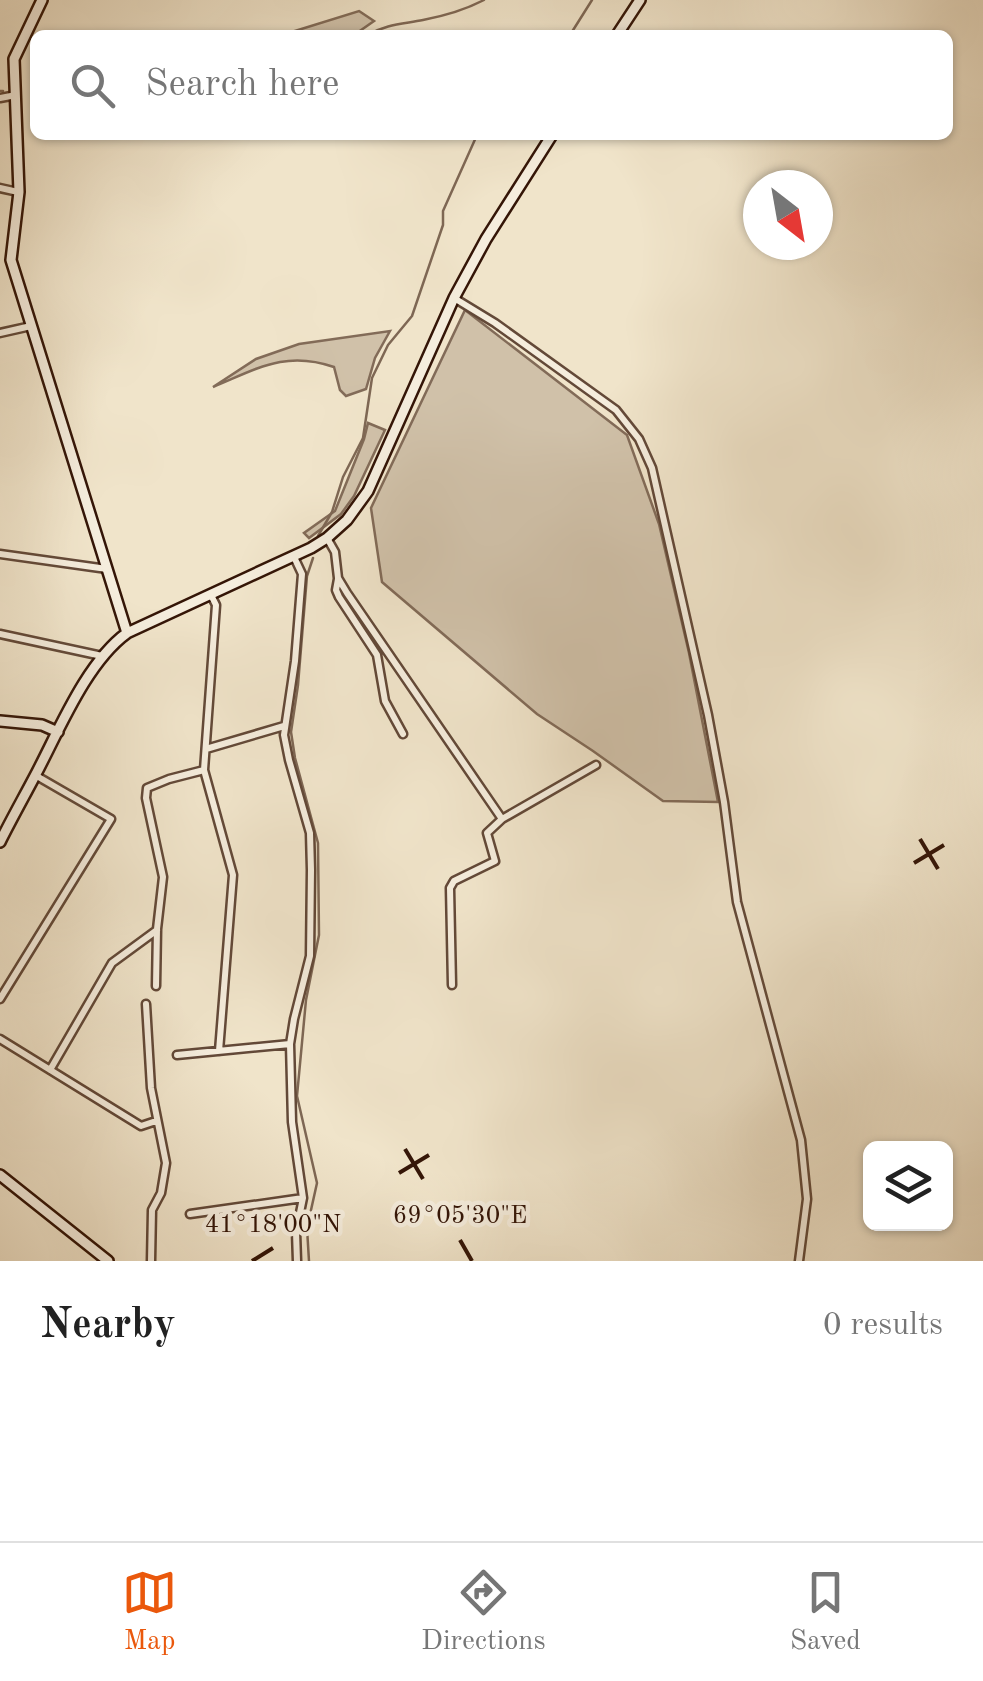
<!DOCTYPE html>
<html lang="en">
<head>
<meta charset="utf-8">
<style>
  body { margin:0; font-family:"Old Standard TT",serif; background:#f6f6f6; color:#222 }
  .controls { position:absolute; right:30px; bottom:30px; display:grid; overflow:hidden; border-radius:15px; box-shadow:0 2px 8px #0004 }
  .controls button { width:90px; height:90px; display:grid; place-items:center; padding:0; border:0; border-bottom:2px solid #e0e0e0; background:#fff; color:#222; font:50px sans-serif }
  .compass { position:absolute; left:743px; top:170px; width:90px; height:90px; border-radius:50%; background:#fff; box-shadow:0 2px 8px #0004; rotate:149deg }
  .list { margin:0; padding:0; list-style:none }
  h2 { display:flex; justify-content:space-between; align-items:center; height:130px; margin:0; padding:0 40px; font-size:42px }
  h2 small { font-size:32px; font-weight:400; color:#767676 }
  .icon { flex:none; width:55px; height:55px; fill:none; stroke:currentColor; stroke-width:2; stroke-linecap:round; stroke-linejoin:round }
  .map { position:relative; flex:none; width:983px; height:1261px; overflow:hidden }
  .search { position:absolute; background:#fff; box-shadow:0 2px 8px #0004; left:30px; right:30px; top:30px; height:110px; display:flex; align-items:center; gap:25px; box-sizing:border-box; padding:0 35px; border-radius:15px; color:#767676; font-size:38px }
  .sheet { height:280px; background:#fff }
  nav { display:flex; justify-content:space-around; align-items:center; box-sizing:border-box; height:140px; border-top:2px solid #e0e0e0; background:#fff; font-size:28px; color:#767676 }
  nav a { display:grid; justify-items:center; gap:5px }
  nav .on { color:#ea580c }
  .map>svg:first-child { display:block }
</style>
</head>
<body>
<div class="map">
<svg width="983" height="1261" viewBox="0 0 983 1261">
  <rect width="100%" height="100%" fill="#f0e4ca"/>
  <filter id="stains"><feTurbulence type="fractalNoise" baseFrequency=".002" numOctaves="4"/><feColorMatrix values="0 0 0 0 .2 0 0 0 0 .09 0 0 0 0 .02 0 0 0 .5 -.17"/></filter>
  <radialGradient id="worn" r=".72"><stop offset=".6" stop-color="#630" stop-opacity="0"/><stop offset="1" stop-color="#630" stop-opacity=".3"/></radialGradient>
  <path fill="#d0c1a9" stroke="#826b58" stroke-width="2.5" d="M359,11L374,21L354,35H282Z
    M465,310L627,435L659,524L689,653L718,802L663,801L593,751L537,714L382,582L371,508Z
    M390,331L375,358L366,389L346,396L340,390L334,367C285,350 257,369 213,387L256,359L299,344Z
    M368,423L385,430L354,496L341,514L309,538L304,533L335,511L364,439Z"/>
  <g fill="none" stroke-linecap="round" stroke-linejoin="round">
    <path stroke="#7e6754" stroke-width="2.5" d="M368,35C386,24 403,24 423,20C444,16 465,10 484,0
      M570,35L592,0
      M0,91H3
      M318,536L332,512L343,477L363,438L372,378L388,345L412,316L443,225V211L477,135
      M309,1261L307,1228L317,1183L297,1096L306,1000L319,935L318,843L295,758L291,732L298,685L307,576L313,558"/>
    <defs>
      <path id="street" d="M0,98L16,95
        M0,188L18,192
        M454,298L495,323L616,410L639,439L652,468L708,715L724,802L737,902L801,1140L807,1199L799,1261
        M0,333L31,326
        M327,538L335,552L338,578L347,593L502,819
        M0,554L107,569
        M294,557L302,574L295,661L284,735L289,760L310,833L311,870L310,956L294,1019L290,1044L292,1122L303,1198L296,1232L297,1261
        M338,579L336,590L339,597L377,655L385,701L403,734
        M211,595L216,605L204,770L233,875L219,1051
        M0,634L102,656
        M206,749L284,726
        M452,985L450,888L454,881L495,861L487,833L502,819L596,765
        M156,986L157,929L163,877L146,798L147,788L169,779L204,770
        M0,999L111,819L35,775
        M146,1004L151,1088L166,1163L161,1193L152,1210L151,1261
        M0,1039L141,1126L156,1121
        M177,1055L290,1044
        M50,1070L112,963L157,930
        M190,1214L303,1198"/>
      <path id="secondary" d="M42,0L14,59L19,192L11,260L127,633
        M617,35L640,0
        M0,721L42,725L58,732
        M0,842C12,818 25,795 37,772C60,728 87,662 127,633L311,548L327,538L347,520L368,491L454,298L486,239L552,135
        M0,1175L108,1261"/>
    </defs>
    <use href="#street" stroke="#634938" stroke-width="11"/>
    <use href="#secondary" stroke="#341507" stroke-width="14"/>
    <use href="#street" stroke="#f5eddd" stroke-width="6"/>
    <use href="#secondary" stroke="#f5eddd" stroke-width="9"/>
  </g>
  <path fill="none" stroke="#341507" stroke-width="4" d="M920,839L938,869M914,863L944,845M405,1149L423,1179M399,1173L429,1155M460,1240L472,1261M252,1261L273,1248"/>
  <g font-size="25" text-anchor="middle" fill="#341507" stroke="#f5eddd" stroke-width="9" stroke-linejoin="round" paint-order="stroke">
    <text x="460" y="1223">69°05'30"E</text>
    <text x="273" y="1232">41°18'00"N</text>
  </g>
  <rect width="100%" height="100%" filter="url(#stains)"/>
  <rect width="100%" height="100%" fill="url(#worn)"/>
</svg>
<div class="controls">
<button><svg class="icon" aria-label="layers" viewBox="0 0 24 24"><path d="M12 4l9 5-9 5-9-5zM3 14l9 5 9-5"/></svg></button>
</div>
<svg class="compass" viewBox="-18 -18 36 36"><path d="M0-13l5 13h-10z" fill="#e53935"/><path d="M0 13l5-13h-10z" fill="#767676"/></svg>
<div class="search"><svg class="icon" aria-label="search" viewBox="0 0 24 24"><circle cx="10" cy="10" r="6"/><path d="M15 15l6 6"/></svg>Search here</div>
</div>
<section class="sheet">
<h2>Nearby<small>0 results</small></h2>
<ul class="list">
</ul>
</section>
<nav>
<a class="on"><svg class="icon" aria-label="map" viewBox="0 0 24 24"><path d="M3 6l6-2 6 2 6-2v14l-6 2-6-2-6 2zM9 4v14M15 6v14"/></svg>Map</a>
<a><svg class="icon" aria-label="directions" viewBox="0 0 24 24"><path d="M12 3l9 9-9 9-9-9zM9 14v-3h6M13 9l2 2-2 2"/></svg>Directions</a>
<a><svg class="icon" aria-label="saved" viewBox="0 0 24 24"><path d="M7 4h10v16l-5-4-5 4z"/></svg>Saved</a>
</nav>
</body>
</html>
